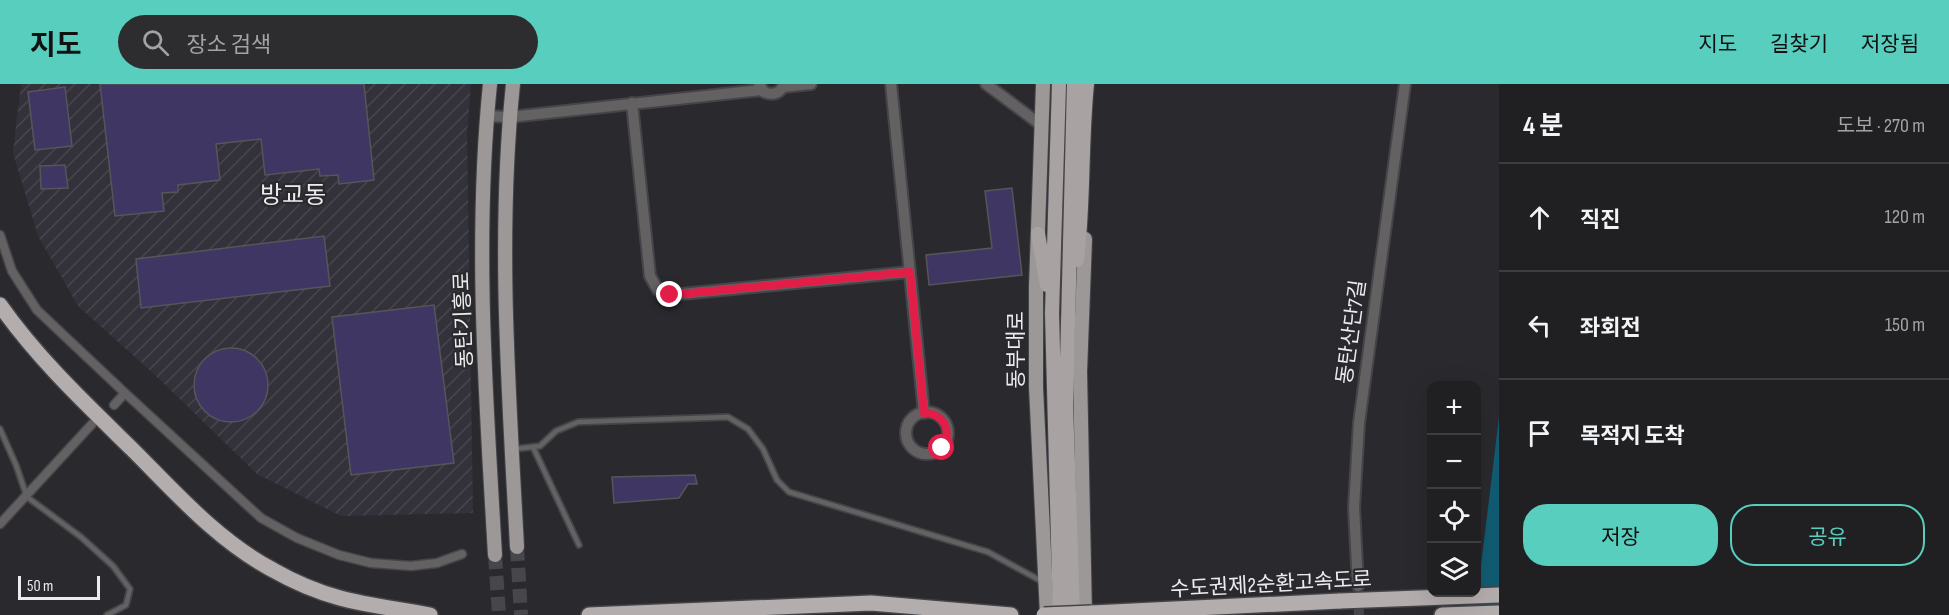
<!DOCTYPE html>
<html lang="ko">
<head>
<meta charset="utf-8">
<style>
  body { margin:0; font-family:"Sofia Sans Condensed","Noto Sans KR",sans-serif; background:#2d2d2f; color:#f1f3f6 }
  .controls { position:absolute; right:18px; bottom:18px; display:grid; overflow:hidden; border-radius:12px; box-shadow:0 6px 24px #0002 }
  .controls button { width:54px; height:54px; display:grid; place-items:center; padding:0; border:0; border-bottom:2px solid #3d3e40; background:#202022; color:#f1f3f6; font:30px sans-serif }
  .scale { position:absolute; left:18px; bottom:15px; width:82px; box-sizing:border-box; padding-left:6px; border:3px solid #ececef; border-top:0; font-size:16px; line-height:21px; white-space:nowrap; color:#ececef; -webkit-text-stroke:4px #2a2a2e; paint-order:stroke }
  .stop { position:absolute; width:18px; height:18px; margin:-14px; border:4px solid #e11d48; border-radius:50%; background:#fff }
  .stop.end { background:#e11d48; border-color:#fff; box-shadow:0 2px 6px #0008 }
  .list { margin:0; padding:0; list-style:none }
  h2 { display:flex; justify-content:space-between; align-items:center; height:78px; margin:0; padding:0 24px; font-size:26px }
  h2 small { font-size:20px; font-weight:400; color:#a2a3a5 }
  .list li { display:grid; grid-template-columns:39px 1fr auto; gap:18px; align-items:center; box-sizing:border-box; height:108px; padding:0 24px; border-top:2px solid #3d3e40 }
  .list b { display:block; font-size:22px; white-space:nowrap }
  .list em { font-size:20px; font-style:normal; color:#a2a3a5 }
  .actions { display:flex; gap:12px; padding:18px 24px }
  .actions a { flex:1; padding:14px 0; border:2px solid #58cebf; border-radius:24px; text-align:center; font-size:21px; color:#58cebf }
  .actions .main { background:#58cebf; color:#111 }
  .icon { flex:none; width:33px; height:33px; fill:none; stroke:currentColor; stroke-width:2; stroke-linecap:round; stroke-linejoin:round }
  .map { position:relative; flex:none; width:1499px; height:531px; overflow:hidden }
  header { display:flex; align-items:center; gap:36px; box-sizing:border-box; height:84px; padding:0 30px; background:#58cebf; color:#111 }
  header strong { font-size:28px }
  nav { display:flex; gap:33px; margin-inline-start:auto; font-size:21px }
  .search { width:420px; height:54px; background:#2d2d2f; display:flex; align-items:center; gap:15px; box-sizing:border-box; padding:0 21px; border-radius:33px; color:#a2a3a5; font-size:22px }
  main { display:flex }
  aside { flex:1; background:#202022 }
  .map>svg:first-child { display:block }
</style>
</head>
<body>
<header>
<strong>지도</strong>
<div class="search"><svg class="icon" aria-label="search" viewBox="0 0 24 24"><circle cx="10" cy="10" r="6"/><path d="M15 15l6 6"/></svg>장소 검색</div>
<nav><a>지도</a><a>길찾기</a><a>저장됨</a></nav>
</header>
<main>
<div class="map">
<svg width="1499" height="531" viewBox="0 0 1499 531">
  <defs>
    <pattern id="industrial-furrows" width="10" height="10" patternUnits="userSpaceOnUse" patternTransform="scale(1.5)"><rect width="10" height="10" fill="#33323b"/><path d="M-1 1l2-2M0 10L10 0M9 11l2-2" fill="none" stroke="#47464e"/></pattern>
  </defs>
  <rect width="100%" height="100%" fill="#2a2a2e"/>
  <path fill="url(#industrial-furrows)" d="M21,0H471L467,49L473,429L341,432L257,390L154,290L78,222L38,152L13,69Z"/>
  <path fill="#115c73" d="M1499,333V531H1475Z"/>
  <path fill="#403663" stroke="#565559" stroke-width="1.5" d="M100,0H364L374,96L339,100L338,91L320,92L319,85L265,91L261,55L216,60L220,96L178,101V108L162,109L164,127L115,132Z
    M65,3L72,62L35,66L28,8Z
    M65,81L68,104L41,105L40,82Z
    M1012,104L1022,191L929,201L926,171L992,164L985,107Z
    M324,152L330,202L141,224L136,175Z
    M434,221L454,379L351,391L332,233Z
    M194 301a37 37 0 1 1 74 0a37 37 0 1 1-74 0Z
    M695,391L697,400H688L679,414L614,419L612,393Z"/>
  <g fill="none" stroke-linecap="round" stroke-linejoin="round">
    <path stroke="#47474b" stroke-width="10" stroke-dasharray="10 5" stroke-linecap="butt" d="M1358,510L1359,531"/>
    <path stroke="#47474b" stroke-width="14" stroke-dasharray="14 7" stroke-linecap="butt" d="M517,463L521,531
      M495,471L499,531"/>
    <defs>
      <path id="service" d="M0,345L16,381L27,413L81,453L113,482L130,505L126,521L107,531
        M533,363L579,461
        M514,365L540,362L556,347L578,338L728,333L748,345L763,365L777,396L789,408L988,468L1043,498"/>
      <path id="minor" d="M0,151L12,187L37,226L125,309L114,321
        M125,309L261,434L297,454L339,471L371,479L411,482L437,479L462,470
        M0,440L92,340"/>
      <path id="tertiary" d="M759,0L764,8C773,12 781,9 784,0
        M891,0L924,329
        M986,0L1041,41
        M783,3L811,0
        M632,19L650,192L658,206L671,211L910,188
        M487,32L510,33L761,6
        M906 349a21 21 0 1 1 42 0a21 21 0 1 1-42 0Z
        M1358,502L1354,423L1359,339L1405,0"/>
      <path id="primary" d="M490,0C474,157 486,314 495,471
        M513,0C497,155 509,309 517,463
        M1043,0L1036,203V303L1047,531
        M1085,155L1080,288L1085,531"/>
      <path id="trunk" d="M1059,0L1052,229L1060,531
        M1038,150L1047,201
        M1077,176C1084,118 1081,59 1087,0
        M1073,531L1066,320L1074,0"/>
      <path id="motorway" d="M0,221C38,275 85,319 132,365C176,409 218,457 273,486C294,498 318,508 340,514C369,522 400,525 430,531
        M1092,529L1340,517
        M589,531L871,519L1011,531
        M1442,531L1499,529"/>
    </defs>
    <use href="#service" stroke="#454549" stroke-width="8"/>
    <use href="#minor" stroke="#454549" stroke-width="11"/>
    <use href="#tertiary" stroke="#454549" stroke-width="14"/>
    <use href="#primary" stroke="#454549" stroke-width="16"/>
    <use href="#trunk" stroke="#454549" stroke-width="16"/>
    <use href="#motorway" stroke="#454549" stroke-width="18"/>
    <use href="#service" stroke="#646162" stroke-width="4.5"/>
    <use href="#minor" stroke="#646162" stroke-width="8"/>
    <use href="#tertiary" stroke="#646162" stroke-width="10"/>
    <use href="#primary" stroke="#9d9898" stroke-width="14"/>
    <use href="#trunk" stroke="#a8a2a3" stroke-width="14"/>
    <use href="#motorway" stroke="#b4adae" stroke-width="15"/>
    <defs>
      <path id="motorway-bridge" d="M1340,517L1499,511
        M1044,531L1092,529"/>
    </defs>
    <use href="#motorway-bridge" stroke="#454549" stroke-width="18" stroke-linecap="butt"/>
    <use href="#motorway-bridge" stroke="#b4adae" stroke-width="15"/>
  </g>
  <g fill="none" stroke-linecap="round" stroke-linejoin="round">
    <path stroke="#e11d48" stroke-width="8" d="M670,211L910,188L924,329C944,329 953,348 942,364"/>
  </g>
  <g text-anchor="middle" stroke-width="4.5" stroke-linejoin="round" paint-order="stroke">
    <g font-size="21" fill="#ececef" stroke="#2a2a2e">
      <text transform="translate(463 236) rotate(-92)" y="7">동탄기흥로</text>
      <text transform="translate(1351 248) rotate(-82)" y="7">동탄산단7길</text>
      <text transform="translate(1016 266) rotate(-90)" y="7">동부대로</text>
      <text transform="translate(1271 500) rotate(-3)" y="7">수도권제2순환고속도로</text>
    </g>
    <g font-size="24" fill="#ececef" stroke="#2a2a2e">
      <text x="293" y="119">방교동</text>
    </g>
  </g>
</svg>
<div class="controls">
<button>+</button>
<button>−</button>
<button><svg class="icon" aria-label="locate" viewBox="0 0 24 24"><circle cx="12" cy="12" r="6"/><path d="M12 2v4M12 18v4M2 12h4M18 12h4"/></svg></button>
<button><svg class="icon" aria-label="layers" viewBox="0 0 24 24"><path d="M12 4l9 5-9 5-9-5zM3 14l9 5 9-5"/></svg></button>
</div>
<div class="scale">50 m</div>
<div class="stop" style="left:942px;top:364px"></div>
<div class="stop end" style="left:670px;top:211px"></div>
</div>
<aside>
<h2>4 분<small>도보 · 270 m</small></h2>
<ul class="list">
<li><svg class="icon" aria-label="ahead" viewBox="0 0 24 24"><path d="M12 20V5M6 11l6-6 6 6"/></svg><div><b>직진</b></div><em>120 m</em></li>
<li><svg class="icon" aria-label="left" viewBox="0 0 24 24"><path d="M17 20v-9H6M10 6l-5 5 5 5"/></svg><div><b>좌회전</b></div><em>150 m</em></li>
<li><svg class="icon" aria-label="arrive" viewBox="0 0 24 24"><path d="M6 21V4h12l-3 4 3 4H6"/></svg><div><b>목적지 도착</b></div></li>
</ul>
<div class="actions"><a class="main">저장</a><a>공유</a></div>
</aside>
</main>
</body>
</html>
